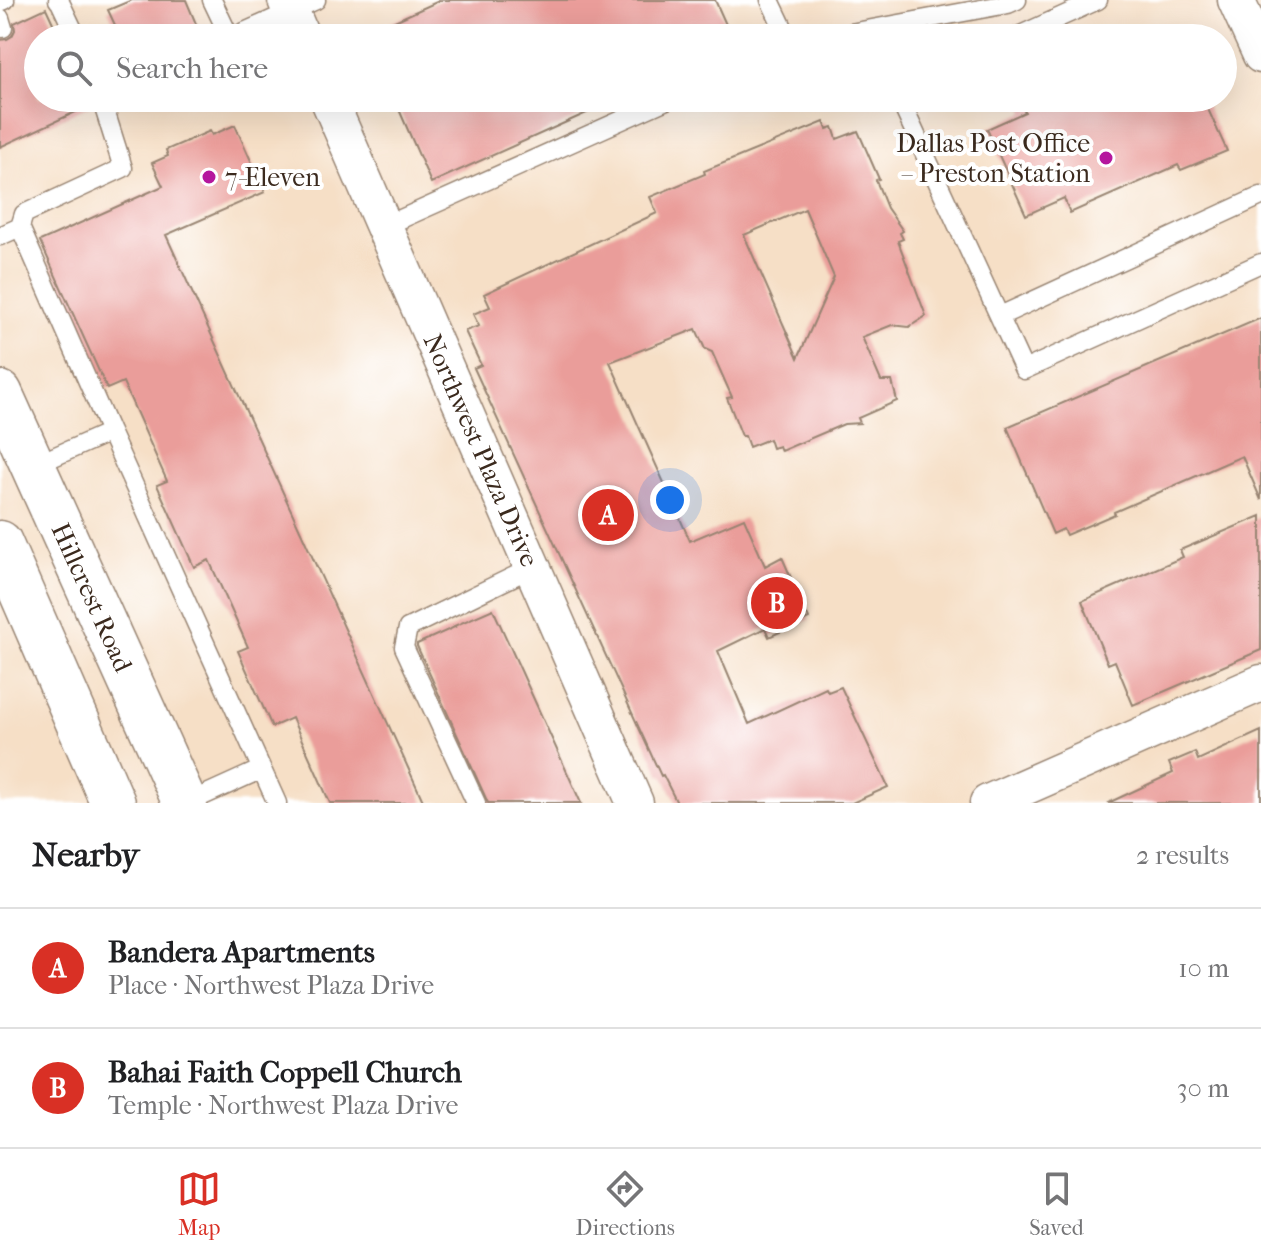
<!DOCTYPE html>
<html lang="en">
<head>
<meta charset="utf-8">
<style>
  body { margin:0; font-family:"IM FELL French Canon",serif; background:#f6f6f6; color:#202124 }
  .you { position:absolute; left:670px; top:500px; width:28px; height:28px; margin:-20px; border:6px solid #fff; border-radius:50%; background:#1a73e8; box-shadow:0 0 0 12px #1a73e833 }
  .badge { display:grid; place-items:center; width:52px; height:52px; border-radius:50%; background:#d93025; color:#fff; font-size:26px; font-weight:700 }
  .pin { position:absolute; translate:-50% -50%; border:4px solid #fff; box-shadow:0 2px 8px #0006 }
  .list { margin:0; padding:0; list-style:none }
  h2 { display:flex; justify-content:space-between; align-items:center; height:104px; margin:0; padding:0 32px; font-size:34px }
  h2 small { font-size:26px; font-weight:400; color:#757577 }
  .list li { display:grid; grid-template-columns:52px 1fr auto; gap:24px; align-items:center; box-sizing:border-box; height:120px; padding:0 32px; border-top:2px solid #e0e0e0 }
  .list b { display:block; font-size:30px; white-space:nowrap }
  .list p { margin:0; font-size:26px; white-space:nowrap; color:#757577 }
  .list em { font-size:26px; font-style:normal; color:#757577 }
  .icon { flex:none; width:44px; height:44px; fill:none; stroke:currentColor; stroke-width:2; stroke-linecap:round; stroke-linejoin:round }
  .map { position:relative; flex:none; width:1261px; height:803px; overflow:hidden }
  .search { position:absolute; background:#fff; box-shadow:0 8px 32px #0002; left:24px; right:24px; top:24px; height:88px; display:flex; align-items:center; gap:20px; box-sizing:border-box; padding:0 28px; border-radius:44px; color:#757577; font-size:30px }
  .sheet { height:344px; background:#fff }
  nav { display:flex; justify-content:space-around; align-items:center; box-sizing:border-box; height:112px; border-top:2px solid #e0e0e0; background:#fff; font-size:22px; color:#757577 }
  nav a { display:grid; justify-items:center; gap:4px }
  nav .on { color:#d93025 }
  .map>svg:first-child { display:block }
</style>
</head>
<body>
<div class="map">
<svg width="1261" height="803" viewBox="0 0 1261 803">
  <rect width="100%" height="100%" fill="#fff"/>
  <filter id="ink" filterUnits="userSpaceOnUse"><feTurbulence type="fractalNoise" baseFrequency=".0125" numOctaves="2"/><feDisplacementMap in="SourceGraphic" scale="16" xChannelSelector="R" yChannelSelector="G"/><feConvolveMatrix kernelMatrix="1 2 1 2 8 2 1 2 1" color-interpolation-filters="sRGB"/></filter>
  <filter id="wash" filterUnits="userSpaceOnUse"><feTurbulence type="fractalNoise" baseFrequency=".006" numOctaves="4" result="noise"/><feDisplacementMap in="SourceGraphic" scale="32" xChannelSelector="R" yChannelSelector="G"/><feGaussianBlur stdDeviation="1.8" result="paint"/><feColorMatrix in="noise" values="0 0 0 0 0 0 0 0 0 0 0 0 0 0 0 0 0 1.4 0 .05"/><feComposite in="paint" operator="in"/></filter>
  <g filter="url(#wash)">
    <rect width="100%" height="100%" fill="#f6dfc6"/>
    <g id="blocks">
      <path fill="#ea9d9a" fill-rule="evenodd" d="M132,0H186L202,38H121L108,10Z
        M441,0H715L732,38H357Z
        M46,8L60,38H38V98H89L91,105L0,147V40L7,39L12,36L15,30L14,23Z
        M394,98H620L431,183Z
        M1019,98H1203L1227,151L1181,170L1178,165L1070,213L1064,198L1026,215L987,129L1025,112Z
        M824,122L827,129L833,127L837,139L858,131L879,179L876,180L887,208L903,231L900,233L903,239L898,241L926,316L909,327L892,325L862,337L881,381H892L897,401L858,418L860,423L844,424L781,451L779,446L772,448L769,439L749,447L745,436H742L727,398L732,397L712,352L705,349L696,329L610,362L690,541L744,518L765,566L782,557L809,619L769,637L765,628L718,651L749,724L826,688L828,692L841,687L888,787L852,803H677L663,775L661,776L474,368L481,365L465,331L479,326L473,314L490,307L484,294L657,213L650,197L705,174L704,171ZM805,209L834,277L798,358L744,235Z
        M235,125L265,192L166,235L424,803H330L292,718L272,727L238,651L248,647L209,560L194,567L157,485L167,481L123,382L107,389L40,241L163,186L152,163L168,156L166,150L210,131L212,135Z
        M1261,318V500L1242,456L1114,512L1115,514L1066,535L1063,529L1053,534L1007,427Z
        M1261,516V650L1133,705L1115,661L1108,664L1082,601L1183,557L1180,550Z
        M493,609L581,803H488L417,646V644L455,627L454,626Z
        M1261,731V803H1108L1173,773L1169,763L1195,752L1198,760Z"/>
    </g>
  </g>
  <g filter="url(#ink)">
    <use href="#blocks" fill-opacity="0" stroke="#988472" stroke-width="2"/>
    <g fill="none" stroke-linecap="round" stroke-linejoin="round">
      <defs>
        <path id="lane" d="M58,0L60,2L77,38
          M212,0L230,38
          M770,0L788,38
          M0,2L5,0
          M0,18L3,28
          M231,38L316,0
          M823,38L1008,4L1017,0
          M1014,38L1098,0
          M899,98L1024,370L1261,263
          M20,227L24,214L123,168L101,98
          M383,227L671,98
          M0,236L20,227L110,432
          M1000,316L1261,196
          M33,466L110,432L277,803
          M187,803L262,769
          M476,803L404,647L408,628L531,568"/>
        <g id="street">
          <path d="M286,0L302,38"/>
          <path d="M1236,0L1261,55"/>
          <path id="s1" d="M328,98L635,803"/>
          <path d="M988,803L1261,683"/>
        </g>
        <g id="secondary">
          <path id="s2" d="M0,393L185,803"/>
          <path d="M0,543L113,803"/>
        </g>
      </defs>
      <use href="#lane" stroke="#988472" stroke-width="21"/>
      <use href="#street" stroke="#988472" stroke-width="39"/>
      <use href="#secondary" stroke="#988472" stroke-width="47"/>
      <use href="#lane" stroke="#fff" stroke-width="18"/>
      <use href="#street" stroke="#fff" stroke-width="36"/>
      <use href="#secondary" stroke="#fff" stroke-width="44"/>
    </g>
  </g>
  <g fill="#b5179e" stroke="#fff" stroke-width="3">
    <circle cx="1106" cy="158" r="8"/>
    <circle cx="209" cy="177" r="8"/>
  </g>
  <g text-anchor="middle" stroke-width="8" stroke-linejoin="round" paint-order="stroke">
    <g font-size="26" fill="#3b2a1e" stroke="#fff" text-anchor="end">
      <text x="1090" y="152">Dallas Post Office<tspan x="1090" dy="30">– Preston Station</tspan></text>
      <text x="225" y="186" text-anchor="start">7-Eleven</text>
    </g>
    <g font-size="26" fill="#3b2a1e" stroke="#fff">
      <text dy="9" stroke="none"><textPath href="#s1" startOffset="384">Northwest Plaza Drive</textPath></text>
      <text dy="9" stroke="none"><textPath href="#s2" startOffset="224">Hillcrest Road</textPath></text>
    </g>
  </g>
</svg>
<div class="you"></div>
<div class="pin badge" style="left:608px;top:515px">A</div>
<div class="pin badge" style="left:777px;top:603px">B</div>
<div class="search"><svg class="icon" aria-label="search" viewBox="0 0 24 24"><circle cx="10" cy="10" r="6"/><path d="M15 15l6 6"/></svg>Search here</div>
</div>
<section class="sheet">
<h2>Nearby<small>2 results</small></h2>
<ul class="list">
<li><span class="badge">A</span><div><b>Bandera Apartments</b><p>Place · Northwest Plaza Drive</p></div><em>10 m</em></li>
<li><span class="badge">B</span><div><b>Bahai Faith Coppell Church</b><p>Temple · Northwest Plaza Drive</p></div><em>30 m</em></li>
</ul>
</section>
<nav>
<a class="on"><svg class="icon" aria-label="map" viewBox="0 0 24 24"><path d="M3 6l6-2 6 2 6-2v14l-6 2-6-2-6 2zM9 4v14M15 6v14"/></svg>Map</a>
<a><svg class="icon" aria-label="directions" viewBox="0 0 24 24"><path d="M12 3l9 9-9 9-9-9zM9 14v-3h6M13 9l2 2-2 2"/></svg>Directions</a>
<a><svg class="icon" aria-label="saved" viewBox="0 0 24 24"><path d="M7 4h10v16l-5-4-5 4z"/></svg>Saved</a>
</nav>
</body>
</html>
